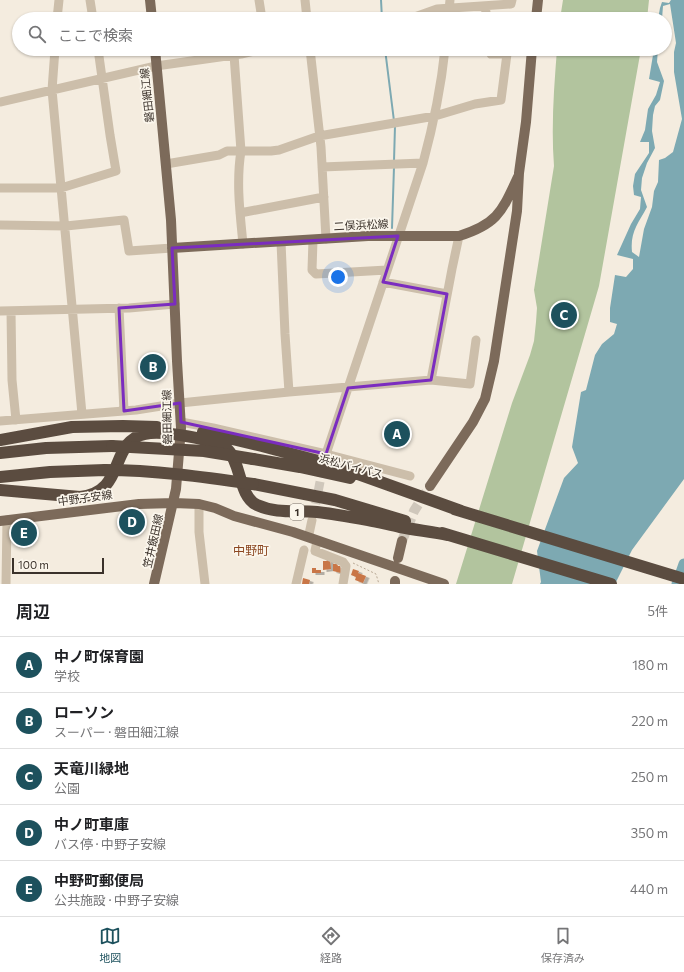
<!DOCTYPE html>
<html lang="ja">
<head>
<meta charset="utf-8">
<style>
  body { margin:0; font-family:Commissioner,"Noto Sans JP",sans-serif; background:#f6f6f6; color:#202124 }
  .scale { position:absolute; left:12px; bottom:10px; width:92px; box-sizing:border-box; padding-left:4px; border:2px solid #3a312a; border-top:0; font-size:11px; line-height:14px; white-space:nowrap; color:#3a312a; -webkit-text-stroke:3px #fbf6ec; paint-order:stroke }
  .you { position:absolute; left:338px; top:277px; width:14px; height:14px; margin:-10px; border:3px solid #fff; border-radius:50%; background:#1a73e8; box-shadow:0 0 0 6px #1a73e833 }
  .badge { display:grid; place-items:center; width:26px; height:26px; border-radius:50%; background:#1d515d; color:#fff; font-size:13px; font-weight:700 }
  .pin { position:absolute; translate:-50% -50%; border:2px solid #fff; box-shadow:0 1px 4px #0006 }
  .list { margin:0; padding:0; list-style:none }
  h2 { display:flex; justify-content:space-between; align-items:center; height:52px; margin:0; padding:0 16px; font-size:17px }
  h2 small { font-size:13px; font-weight:400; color:#757577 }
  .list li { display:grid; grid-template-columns:26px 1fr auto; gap:12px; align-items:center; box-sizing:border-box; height:56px; padding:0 16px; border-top:1px solid #e0e0e0 }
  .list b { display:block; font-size:15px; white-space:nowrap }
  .list p { margin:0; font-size:13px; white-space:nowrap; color:#757577 }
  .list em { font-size:13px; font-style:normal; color:#757577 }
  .icon { flex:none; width:22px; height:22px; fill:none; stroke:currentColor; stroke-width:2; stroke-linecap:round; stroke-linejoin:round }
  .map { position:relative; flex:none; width:684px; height:584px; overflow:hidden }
  .search { position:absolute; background:#fff; box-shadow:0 1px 3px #0004; left:12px; right:12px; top:12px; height:44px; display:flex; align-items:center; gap:10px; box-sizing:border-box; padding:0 14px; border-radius:22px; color:#757577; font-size:15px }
  .sheet { height:332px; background:#fff }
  nav { display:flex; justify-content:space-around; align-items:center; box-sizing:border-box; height:56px; border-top:1px solid #e0e0e0; background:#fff; font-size:11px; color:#757577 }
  nav a { display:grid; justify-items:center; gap:2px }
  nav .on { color:#1d515d }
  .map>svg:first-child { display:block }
</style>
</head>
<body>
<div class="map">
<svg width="684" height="584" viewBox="0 0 684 584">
  <defs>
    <filter id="shadow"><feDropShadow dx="3.5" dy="2" stdDeviation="0" flood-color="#0004"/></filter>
  </defs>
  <rect width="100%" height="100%" fill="#f4ecdf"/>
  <path fill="#b2c49e" d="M563,0H649L647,19H560Z
    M557,49H641L599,286L512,584H456L512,403L530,355L534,341L536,322L537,308L534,290L554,166C551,127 554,88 557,49Z"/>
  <path fill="#7da9b2" d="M671,0H684V479L632,550L615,584H540L541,582L537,551L564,478L578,463L572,447L581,392L586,390L595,355L602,344L614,334L617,324L610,322V308L615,275L626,277L633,269V259L617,255L631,224L640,209L641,197L634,195L633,186L635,174L649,153V142H640L645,130L648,109L656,95L660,82L649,79L654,49H658L657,62L664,81L660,100L655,106L653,115L652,131L655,148L647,163L642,178L641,190L647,207C638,224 630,232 632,252L639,257L644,229L652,207L654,191L658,182L659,160L665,158L673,152L682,119L674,72V52L676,43L670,4L663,6L662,19H658L660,8L662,2L669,3Z"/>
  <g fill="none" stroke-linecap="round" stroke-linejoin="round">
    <path stroke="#7da9b2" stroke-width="2" d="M381,0L382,19
      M385,49L394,121
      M394,161L395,126
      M392,228L394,167"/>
    <path stroke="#7da9b2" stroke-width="11" d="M677,584L684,564"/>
  </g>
  <path fill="#c97647" filter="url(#shadow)" d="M326,559H330L331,569L323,570V561H327Z
    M333,564H337L338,566H340L341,573L333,571Z
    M312,568H316V570H321V573H312Z
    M353,569L359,571L358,573L366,576L363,583L355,580L356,577L351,575Z
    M303,578L310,580L309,584H302Z"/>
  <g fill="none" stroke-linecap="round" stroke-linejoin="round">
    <path stroke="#cfc7bb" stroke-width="9" stroke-dasharray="9 4.5" stroke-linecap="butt" d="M313,517L323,467"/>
    <path stroke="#cfc7bb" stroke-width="10" stroke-dasharray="10 5" stroke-linecap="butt" d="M402,541L414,511L430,486"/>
    <path stroke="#b8a894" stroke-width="1" stroke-dasharray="2 2" stroke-linecap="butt" d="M353,563L376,574L379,584"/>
    <path stroke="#ccbeaa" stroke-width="9" d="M90,0L93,19
      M259,0L262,19
      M305,0L307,19
      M485,6L487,19
      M57,19L59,0
      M409,19L437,9L511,4L512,0
      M448,19L450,0
      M55,49L52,90L82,414
      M310,49L321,147L326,239
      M234,55L241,151C236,182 240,213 243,244
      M0,102L156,66L241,54L263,49
      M166,164L219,155L227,151H271L279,150L319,136L435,116L475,104L501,100L507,54H491L490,49
      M322,167L423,163
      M0,188H61L116,171L110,135L98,49
      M240,213L324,197
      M0,225L66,226L124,220L129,251L172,248
      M313,240L312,270L316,274L387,270
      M281,242L285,334L289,392L431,380L470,384L476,340
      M383,282L447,294
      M119,308L124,411
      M0,311L129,308L175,304
      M11,311L12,380L16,420
      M431,380L452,269L459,236
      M0,421L136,410L180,403L289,392
      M181,422L213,428L326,454L410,476
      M326,454L423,163C433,126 441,88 445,49
      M199,504V532L205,584
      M309,534L312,520
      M317,541L315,551L343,562L346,566L343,584
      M6,584L7,520
      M296,584L304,550"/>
    <path stroke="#7c6a5a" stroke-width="10" d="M150,0L152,19
      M536,19L538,0
      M172,248L368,236H459C498,224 502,211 518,177
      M430,486L473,422L485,399L494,361L517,211L519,173L526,122L532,49
      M0,521L139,504L174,503L199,504L215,508L234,516L293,532L444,584
      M398,558L402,541
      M154,584L176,489L181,428L177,361L171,220L155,49
      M395,584V581"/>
    <path stroke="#5b4c40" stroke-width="12" d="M203,432L262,446L333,465L461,511
      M0,440L72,427L123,426L157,427
      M0,453L46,448L112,446
      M253,459L300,467L350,478
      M0,477L50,472L105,470
      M253,484L335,500L405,521
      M0,490L80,497C127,492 108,442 145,434C161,430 216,439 228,450C241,463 239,497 257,505C277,514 296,510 317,512C334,514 351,517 368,520C379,522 390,525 400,527C416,530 433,532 448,535
      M454,509L684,579
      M442,533L611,584"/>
    <path stroke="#5b4c40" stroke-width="12" d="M112,446L204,451L253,459
      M105,470C154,470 204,477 253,484"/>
  </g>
  <path fill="none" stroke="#7b2cbf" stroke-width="3" stroke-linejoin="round" d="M398,236L383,282L447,294L431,380L348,388L326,454L181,422L180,403L124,411L119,308L175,304L172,248Z"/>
  <g text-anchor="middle" stroke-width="3.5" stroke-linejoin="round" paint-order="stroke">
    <rect fill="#fbf6ec" stroke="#746c64" stroke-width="1" x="290" y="504" width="14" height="16" rx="3"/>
    <g font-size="10" font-weight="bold" fill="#3a312a">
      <text x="297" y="516">1</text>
    </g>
    <g font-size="11" fill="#3a312a" stroke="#fbf6ec">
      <text transform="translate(147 95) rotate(-96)" y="4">磐田細江線</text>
      <text transform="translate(361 225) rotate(-3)" y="4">二俣浜松線</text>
      <text transform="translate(167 417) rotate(-91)" y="4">磐田細江線</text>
      <text transform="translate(351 466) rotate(15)" y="4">浜松バイパス</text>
      <text transform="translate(85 498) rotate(-8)" y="4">中野子安線</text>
      <text transform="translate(153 541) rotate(-77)" y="4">笠井飯田線</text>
    </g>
    <g font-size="12" fill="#8b4620" stroke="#fbf6ec">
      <text x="251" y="555">中野町</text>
    </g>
  </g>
</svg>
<div class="scale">100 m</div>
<div class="you"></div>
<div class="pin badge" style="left:397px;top:434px">A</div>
<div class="pin badge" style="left:153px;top:367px">B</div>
<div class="pin badge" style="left:564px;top:315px">C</div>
<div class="pin badge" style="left:132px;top:522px">D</div>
<div class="pin badge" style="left:24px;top:533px">E</div>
<div class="search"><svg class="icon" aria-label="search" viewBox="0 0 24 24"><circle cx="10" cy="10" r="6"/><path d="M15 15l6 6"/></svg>ここで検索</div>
</div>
<section class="sheet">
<h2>周辺<small>5件</small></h2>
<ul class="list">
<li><span class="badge">A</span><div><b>中ノ町保育園</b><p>学校</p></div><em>180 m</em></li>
<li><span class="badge">B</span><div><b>ローソン</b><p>スーパー · 磐田細江線</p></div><em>220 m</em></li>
<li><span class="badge">C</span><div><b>天竜川緑地</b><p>公園</p></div><em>250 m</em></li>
<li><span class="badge">D</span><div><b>中ノ町車庫</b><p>バス停 · 中野子安線</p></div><em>350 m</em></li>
<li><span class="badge">E</span><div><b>中野町郵便局</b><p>公共施設 · 中野子安線</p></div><em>440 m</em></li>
</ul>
</section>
<nav>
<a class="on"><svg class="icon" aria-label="map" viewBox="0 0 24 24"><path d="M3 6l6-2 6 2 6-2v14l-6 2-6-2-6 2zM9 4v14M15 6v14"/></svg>地図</a>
<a><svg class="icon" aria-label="directions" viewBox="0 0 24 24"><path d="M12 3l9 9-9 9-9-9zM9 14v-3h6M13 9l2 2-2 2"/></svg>経路</a>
<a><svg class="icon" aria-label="saved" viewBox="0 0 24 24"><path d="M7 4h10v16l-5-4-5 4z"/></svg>保存済み</a>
</nav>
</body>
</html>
